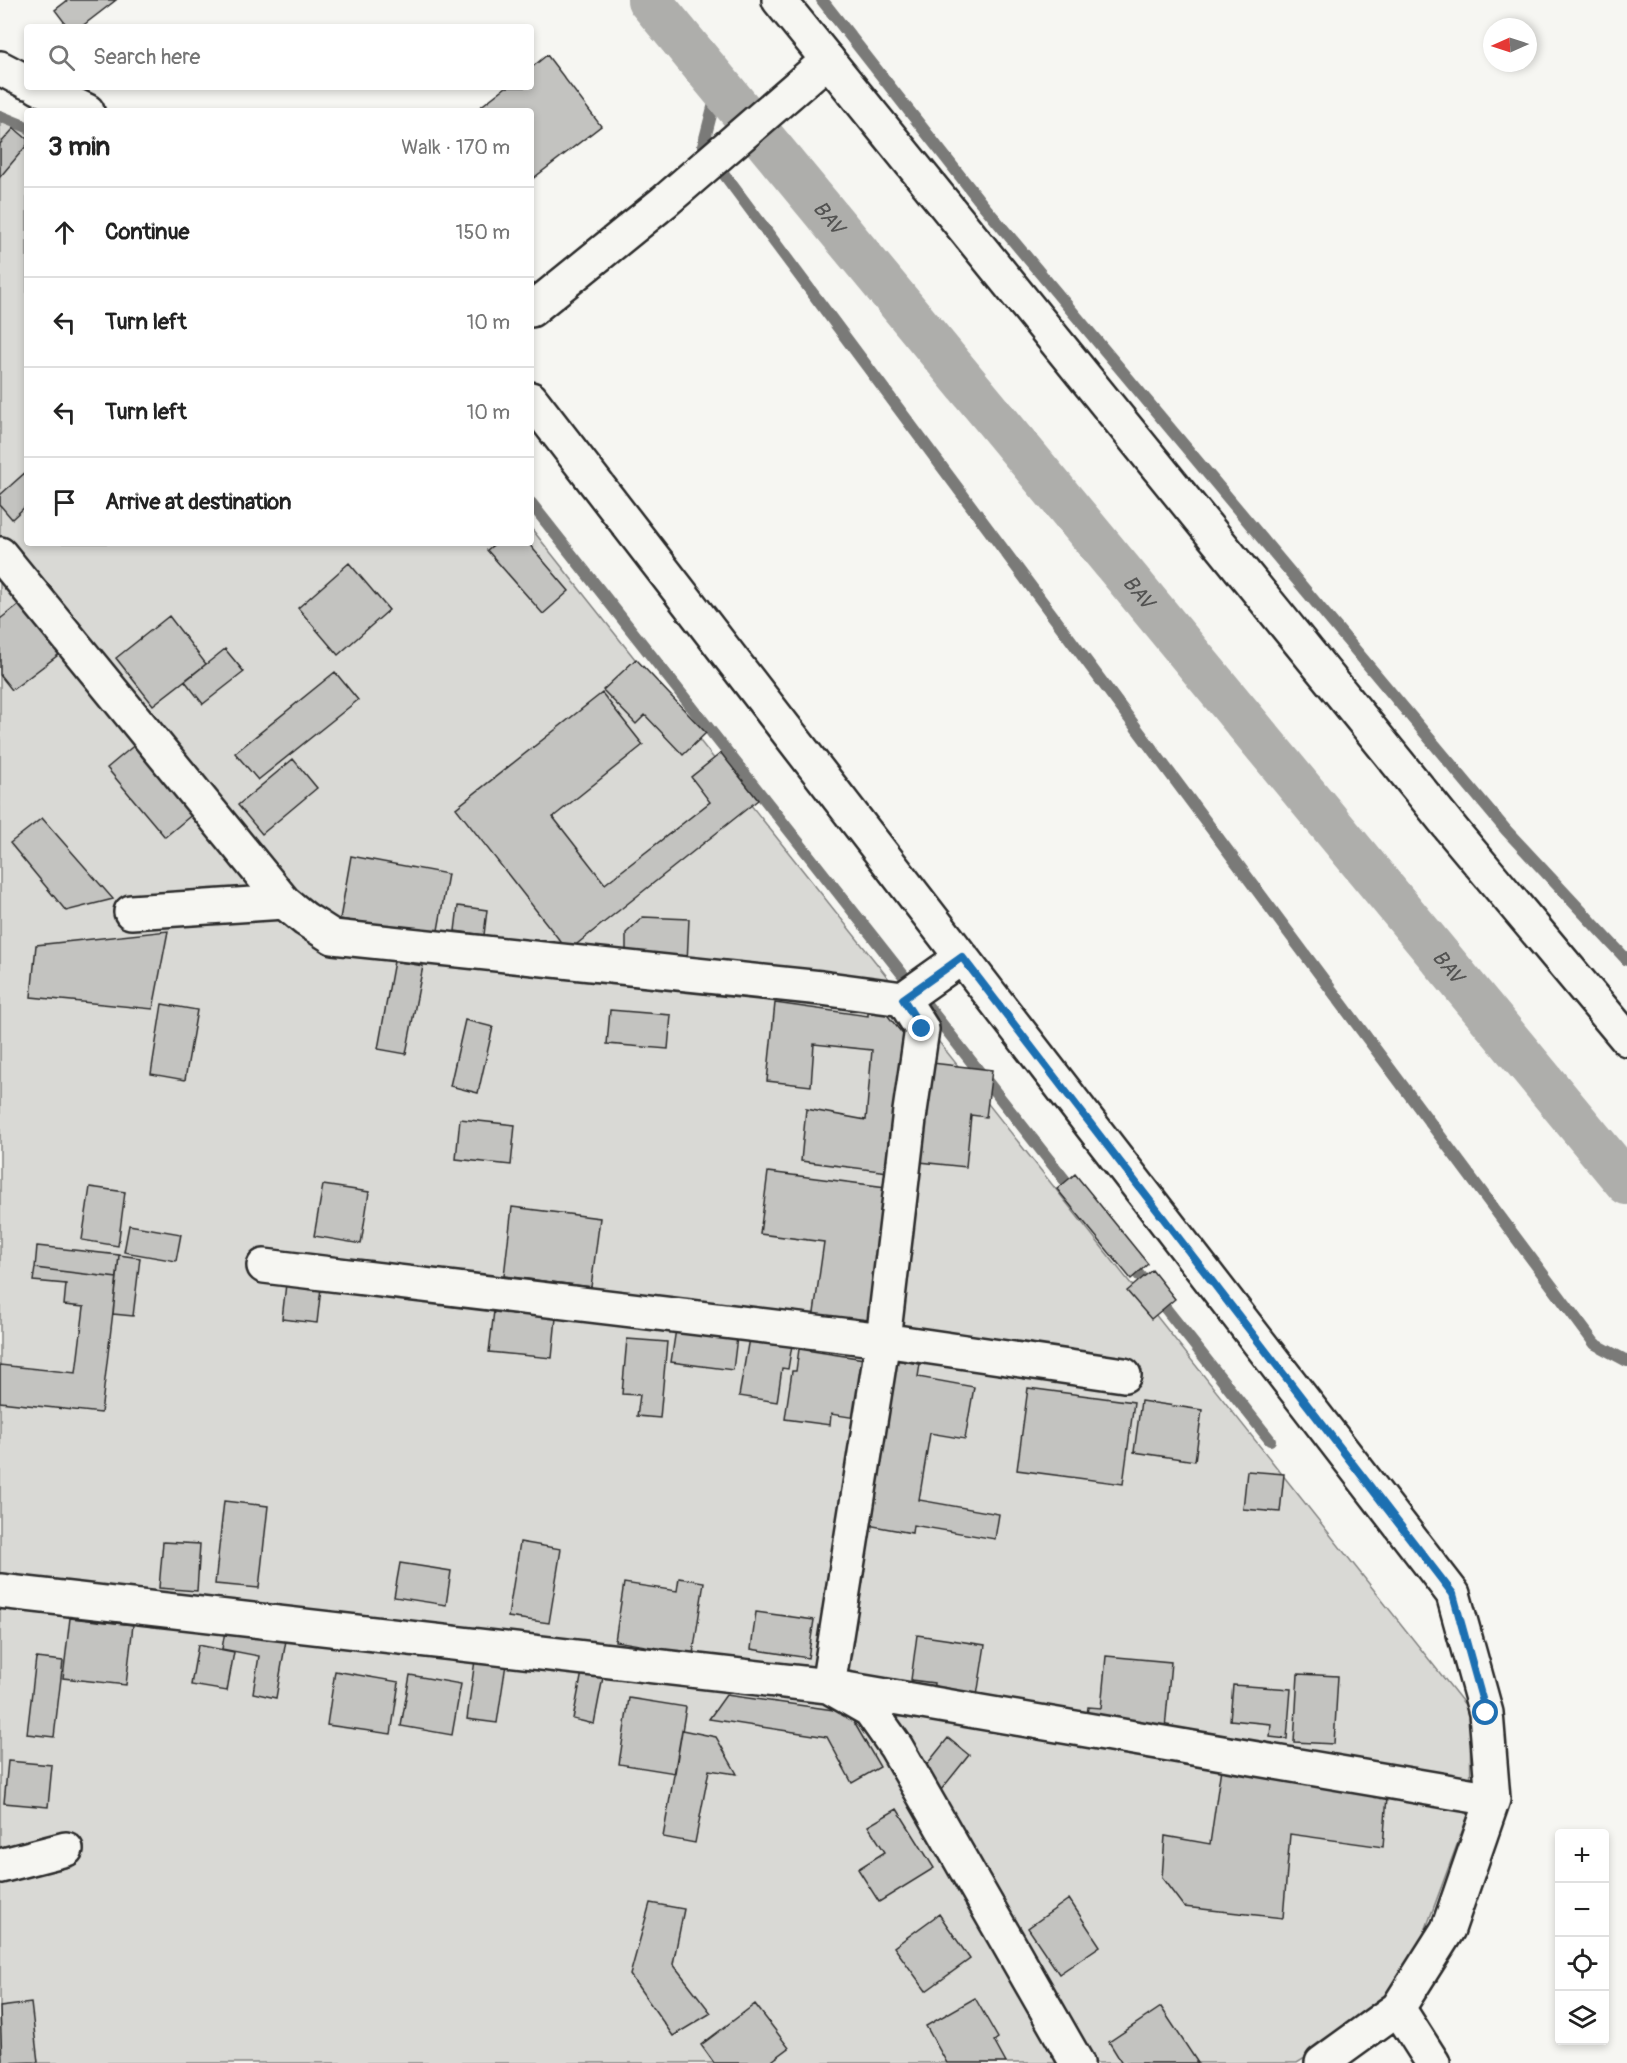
<!DOCTYPE html>
<html lang="en">
<head>
<meta charset="utf-8">
<style>
  body { margin:0; font-family:Pangolin,sans-serif; background:#f2f2f2; color:#222 }
  .controls { position:absolute; right:18px; bottom:18px; display:grid; overflow:hidden; border-radius:6px; box-shadow:0 3px 9px #0003 }
  .controls button { width:54px; height:54px; display:grid; place-items:center; padding:0; border:0; border-bottom:2px solid #e0e0e0; background:#fff; color:#222; font:30px sans-serif }
  .compass { position:absolute; left:1483px; top:18px; width:54px; height:54px; border-radius:50%; background:#fff; box-shadow:0 3px 9px #0003; rotate:267deg }
  .stop { position:absolute; width:18px; height:18px; margin:-14px; border:4px solid #1f6fb2; border-radius:50%; background:#fff }
  .stop.end { background:#1f6fb2; border-color:#fff; box-shadow:0 2px 6px #0008 }
  .list { margin:0; padding:0; list-style:none }
  h2 { display:flex; justify-content:space-between; align-items:center; height:78px; margin:0; padding:0 24px; font-size:26px }
  h2 small { font-size:20px; font-weight:400; color:#767676 }
  .list li { display:grid; grid-template-columns:39px 1fr auto; gap:18px; align-items:center; box-sizing:border-box; height:90px; padding:0 24px; border-top:2px solid #e0e0e0 }
  .list b { display:block; font-size:22px; white-space:nowrap }
  .list em { font-size:20px; font-style:normal; color:#767676 }
  .icon { flex:none; width:33px; height:33px; fill:none; stroke:currentColor; stroke-width:2; stroke-linecap:round; stroke-linejoin:round }
  .map { position:relative; flex:none; width:1627px; height:2063px; overflow:hidden }
  .search { position:absolute; background:#fff; box-shadow:0 3px 9px #0003; left:24px; top:24px; width:510px; height:66px; display:flex; align-items:center; gap:15px; box-sizing:border-box; padding:0 21px; border-radius:6px; color:#767676; font-size:22px }
  .panel { position:absolute; background:#fff; box-shadow:0 3px 9px #0003; left:24px; top:108px; width:510px; height:438px; border-radius:6px }
  .map>svg:first-child { display:block }
</style>
</head>
<body>
<div class="map">
<svg width="1627" height="2063" viewBox="0 0 1627 2063">
  <rect width="100%" height="100%" fill="#f6f6f2"/>
  <filter id="ink" filterUnits="userSpaceOnUse"><feTurbulence type="fractalNoise" baseFrequency=".0167" numOctaves="2"/><feDisplacementMap in="SourceGraphic" scale="12" xChannelSelector="R" yChannelSelector="G"/><feConvolveMatrix kernelMatrix="1 2 1 2 8 2 1 2 1" color-interpolation-filters="sRGB"/></filter>
  <g filter="url(#ink)">
    <path fill="#d9d9d5" stroke="#828280" stroke-width="1.5" d="M0,120L27,131V543H531V528L1470,1711L1471,1807L1425,1931L1397,1987L1353,2028L1297,2063H0Z"/>
    <g fill="none" stroke-linecap="round" stroke-linejoin="round">
      <path stroke="#7a7a78" stroke-width="12" d="M822,0L979,200L1506,830L1627,960
        M719,84L703,146L1595,1344L1627,1361
        M0,116L27,127
        M531,503L1075,1193
        M1128,1261L1270,1440"/>
      <path stroke="#aeaeab" stroke-width="44" id="s1" d="M649,0L1627,1183"/>
    </g>
    <path fill="#c3c3c0" stroke="#2b2b2b" stroke-width="1.5" d="M68,0H116L81,27H68L55,10Z
      M547,55L601,126L531,180V111H475L506,87H531V68Z
      M14,128L27,139V145L0,177V144Z
      M27,471V505L12,519L0,505V495Z
      M496,543H528L569,591L543,614L487,550Z
      M349,563L389,610L338,655L298,608Z
      M27,598L66,649L12,690L0,675V619Z
      M169,616L206,664L153,705L116,658Z
      M225,649L244,672L203,704L185,681Z
      M636,659L706,733L683,755L645,715L636,724L603,690Z
      M335,672L358,700L258,780L235,753Z
      M602,693L643,745L553,817L605,884L710,802L691,777L721,753L758,800L568,951L456,808Z
      M137,743L194,813L165,837L107,768Z
      M293,759L317,788L262,834L238,805Z
      M42,818L113,899L66,911L10,843Z
      M351,856L448,874L437,936L340,919Z
      M458,906L487,910L484,935L455,931Z
      M643,917L689,919L687,963L626,959V933Z
      M168,931L153,1009L31,997L36,945Z
      M394,961L423,966L406,1054L378,1049Z
      M775,1003L868,1016V1009L884,1011L910,1043L896,1173L801,1161L806,1109L866,1120L872,1050L814,1044L811,1086L767,1081Z
      M162,1004L197,1010L185,1080L151,1074Z
      M610,1010L671,1015L668,1049L607,1044Z
      M465,1020L493,1027L478,1093L450,1086Z
      M932,1063L992,1070L986,1117L971,1115L966,1167L920,1162Z
      M460,1119L515,1125L511,1165L456,1159Z
      M768,1172L886,1187L868,1333L812,1327L824,1242L760,1234Z
      M1075,1174L1148,1264L1131,1279L1057,1189Z
      M323,1185L369,1192L361,1244L314,1236Z
      M90,1187L125,1192L118,1246L82,1240Z
      M512,1207L600,1218L591,1287L504,1276Z
      M129,1225L181,1234L176,1261L124,1252Z
      M37,1246L119,1255L117,1278L35,1268Z
      M119,1255L140,1258L133,1316L113,1314Z
      M35,1268L117,1278L101,1413L0,1402V1365L76,1373L84,1307L64,1305L66,1284L33,1281Z
      M1152,1270L1175,1299L1151,1319L1127,1291Z
      M287,1275L322,1279L317,1323L282,1319Z
      M494,1311L556,1318L552,1358L489,1352Z
      M676,1329L737,1337L733,1370L671,1362Z
      M749,1338L792,1345L788,1369L782,1368L777,1402L739,1396Z
      M627,1339L667,1342L660,1418L637,1416L640,1395L622,1394Z
      M799,1349L864,1359L856,1418L831,1414L830,1425L785,1419L792,1371H796Z
      M889,1359L920,1364L918,1377L974,1387L965,1439L930,1433L919,1500L999,1514L995,1539L913,1525L912,1533L862,1524Z
      M1028,1388L1134,1402L1123,1484L1017,1470Z
      M1141,1401L1202,1410L1195,1461L1134,1452Z
      M1247,1471L1284,1474L1280,1512L1243,1509Z
      M224,1501L268,1506L259,1588L215,1584Z
      M163,1542L200,1544L197,1591L159,1588Z
      M520,1542L561,1549L549,1623L508,1617Z
      M400,1563L451,1571L446,1605L394,1597Z
      M679,1578L704,1582L693,1654L615,1641L624,1583L677,1591Z
      M756,1612L814,1620L808,1658L751,1649Z
      M70,1618L133,1625L126,1685L63,1678Z
      M226,1625L288,1629L276,1698L253,1693L259,1656L222,1649Z
      M917,1635L985,1645L976,1702L933,1696L934,1683L911,1680Z
      M198,1645L234,1652L227,1691L191,1685Z
      M1106,1656L1171,1662L1165,1729L1086,1723L1088,1707L1101,1708Z
      M36,1658L63,1661L54,1737L27,1734Z
      M475,1660L506,1664L497,1723L467,1719Z
      M335,1671L399,1682L391,1734L327,1725Z
      M582,1672L603,1677L594,1724L573,1719Z
      M1298,1674L1338,1676L1334,1744L1294,1742Z
      M410,1675L461,1684L452,1735L401,1726Z
      M1233,1685L1291,1689L1287,1739L1270,1737L1271,1724L1230,1720Z
      M726,1695L848,1712L880,1767L852,1783L827,1737L709,1719Z
      M629,1698L686,1707L675,1773L619,1764Z
      M682,1730L716,1737L737,1774L709,1770L695,1843L663,1837Z
      M948,1738L969,1755L941,1790L920,1773Z
      M8,1761L52,1765L48,1807L4,1803Z
      M1222,1761L1388,1784L1383,1847L1290,1834L1283,1918L1184,1907L1162,1878L1165,1836L1210,1844Z
      M897,1809L934,1868L879,1902L858,1869L885,1852L868,1826Z
      M1069,1899L1100,1946L1059,1974L1028,1928Z
      M650,1903L684,1909L673,1964L711,2013L673,2036L630,1975Z
      M939,1914L970,1959L926,1991L894,1947Z
      M975,1998L998,2038L994,2041L1006,2063H947L926,2026Z
      M31,2003L38,2062L2,2063L0,2007Z
      M755,2004L789,2048L769,2063H714L701,2045Z
      M1161,2007L1198,2063H1122L1109,2042Z"/>
    <g fill="none" stroke-linecap="round" stroke-linejoin="round">
      <defs>
        <path id="street" d="M0,68L27,82
          M38,87L87,111
          M531,310L664,202L828,60
          M531,399L1453,1594L1486,1713L1493,1799L1448,1929L1398,2008L1322,2063
          M0,554L284,902L305,919L333,937L821,988L903,999L922,1029L910,1111L883,1340L828,1686L870,1710L896,1747L1077,2063
          M131,912L284,902
          M903,999L962,957
          M264,1266L883,1340L1124,1375
          M0,1591L828,1686L1493,1799
          M0,1866L66,1849
          M1398,2008L1433,2063"/>
        <path id="secondary" d="M779,0L1457,836L1627,1039"/>
      </defs>
      <use href="#street" stroke="#2b2b2b" stroke-width="38"/>
      <use href="#secondary" stroke="#2b2b2b" stroke-width="38"/>
      <use href="#street" stroke="#f6f6f2" stroke-width="33"/>
      <use href="#secondary" stroke="#f6f6f2" stroke-width="33"/>
    </g>
  </g>
  <g fill="none" stroke-linecap="round" stroke-linejoin="round" filter="url(#ink)">
    <path stroke="#1f6fb2" stroke-width="8" d="M922,1029L903,999L962,957L1453,1594L1486,1713"/>
  </g>
  <g text-anchor="middle" stroke-width="4.5" stroke-linejoin="round" paint-order="stroke">
    <g font-size="21" font-style="italic" fill="#525251" stroke="#f6f6f2">
      <text dy="7" stroke="none"><textPath href="#s1" startOffset="282">BAV</textPath></text>
      <text dy="7" stroke="none"><textPath href="#s1" startOffset="768">BAV</textPath></text>
      <text dy="7" stroke="none"><textPath href="#s1" startOffset="1254">BAV</textPath></text>
    </g>
  </g>
</svg>
<div class="controls">
<button>+</button>
<button>−</button>
<button><svg class="icon" aria-label="locate" viewBox="0 0 24 24"><circle cx="12" cy="12" r="6"/><path d="M12 2v4M12 18v4M2 12h4M18 12h4"/></svg></button>
<button><svg class="icon" aria-label="layers" viewBox="0 0 24 24"><path d="M12 4l9 5-9 5-9-5zM3 14l9 5 9-5"/></svg></button>
</div>
<svg class="compass" viewBox="-18 -18 36 36"><path d="M0-13l5 13h-10z" fill="#e53935"/><path d="M0 13l5-13h-10z" fill="#767676"/></svg>
<div class="stop" style="left:1486px;top:1713px"></div>
<div class="stop end" style="left:922px;top:1029px"></div>
<div class="search"><svg class="icon" aria-label="search" viewBox="0 0 24 24"><circle cx="10" cy="10" r="6"/><path d="M15 15l6 6"/></svg>Search here</div>
<section class="panel">
<h2>3 min<small>Walk · 170 m</small></h2>
<ul class="list">
<li><svg class="icon" aria-label="ahead" viewBox="0 0 24 24"><path d="M12 20V5M6 11l6-6 6 6"/></svg><div><b>Continue</b></div><em>150 m</em></li>
<li><svg class="icon" aria-label="left" viewBox="0 0 24 24"><path d="M17 20v-9H6M10 6l-5 5 5 5"/></svg><div><b>Turn left</b></div><em>10 m</em></li>
<li><svg class="icon" aria-label="left" viewBox="0 0 24 24"><path d="M17 20v-9H6M10 6l-5 5 5 5"/></svg><div><b>Turn left</b></div><em>10 m</em></li>
<li><svg class="icon" aria-label="arrive" viewBox="0 0 24 24"><path d="M6 21V4h12l-3 4 3 4H6"/></svg><div><b>Arrive at destination</b></div></li>
</ul>
</section>
</div>
</body>
</html>
